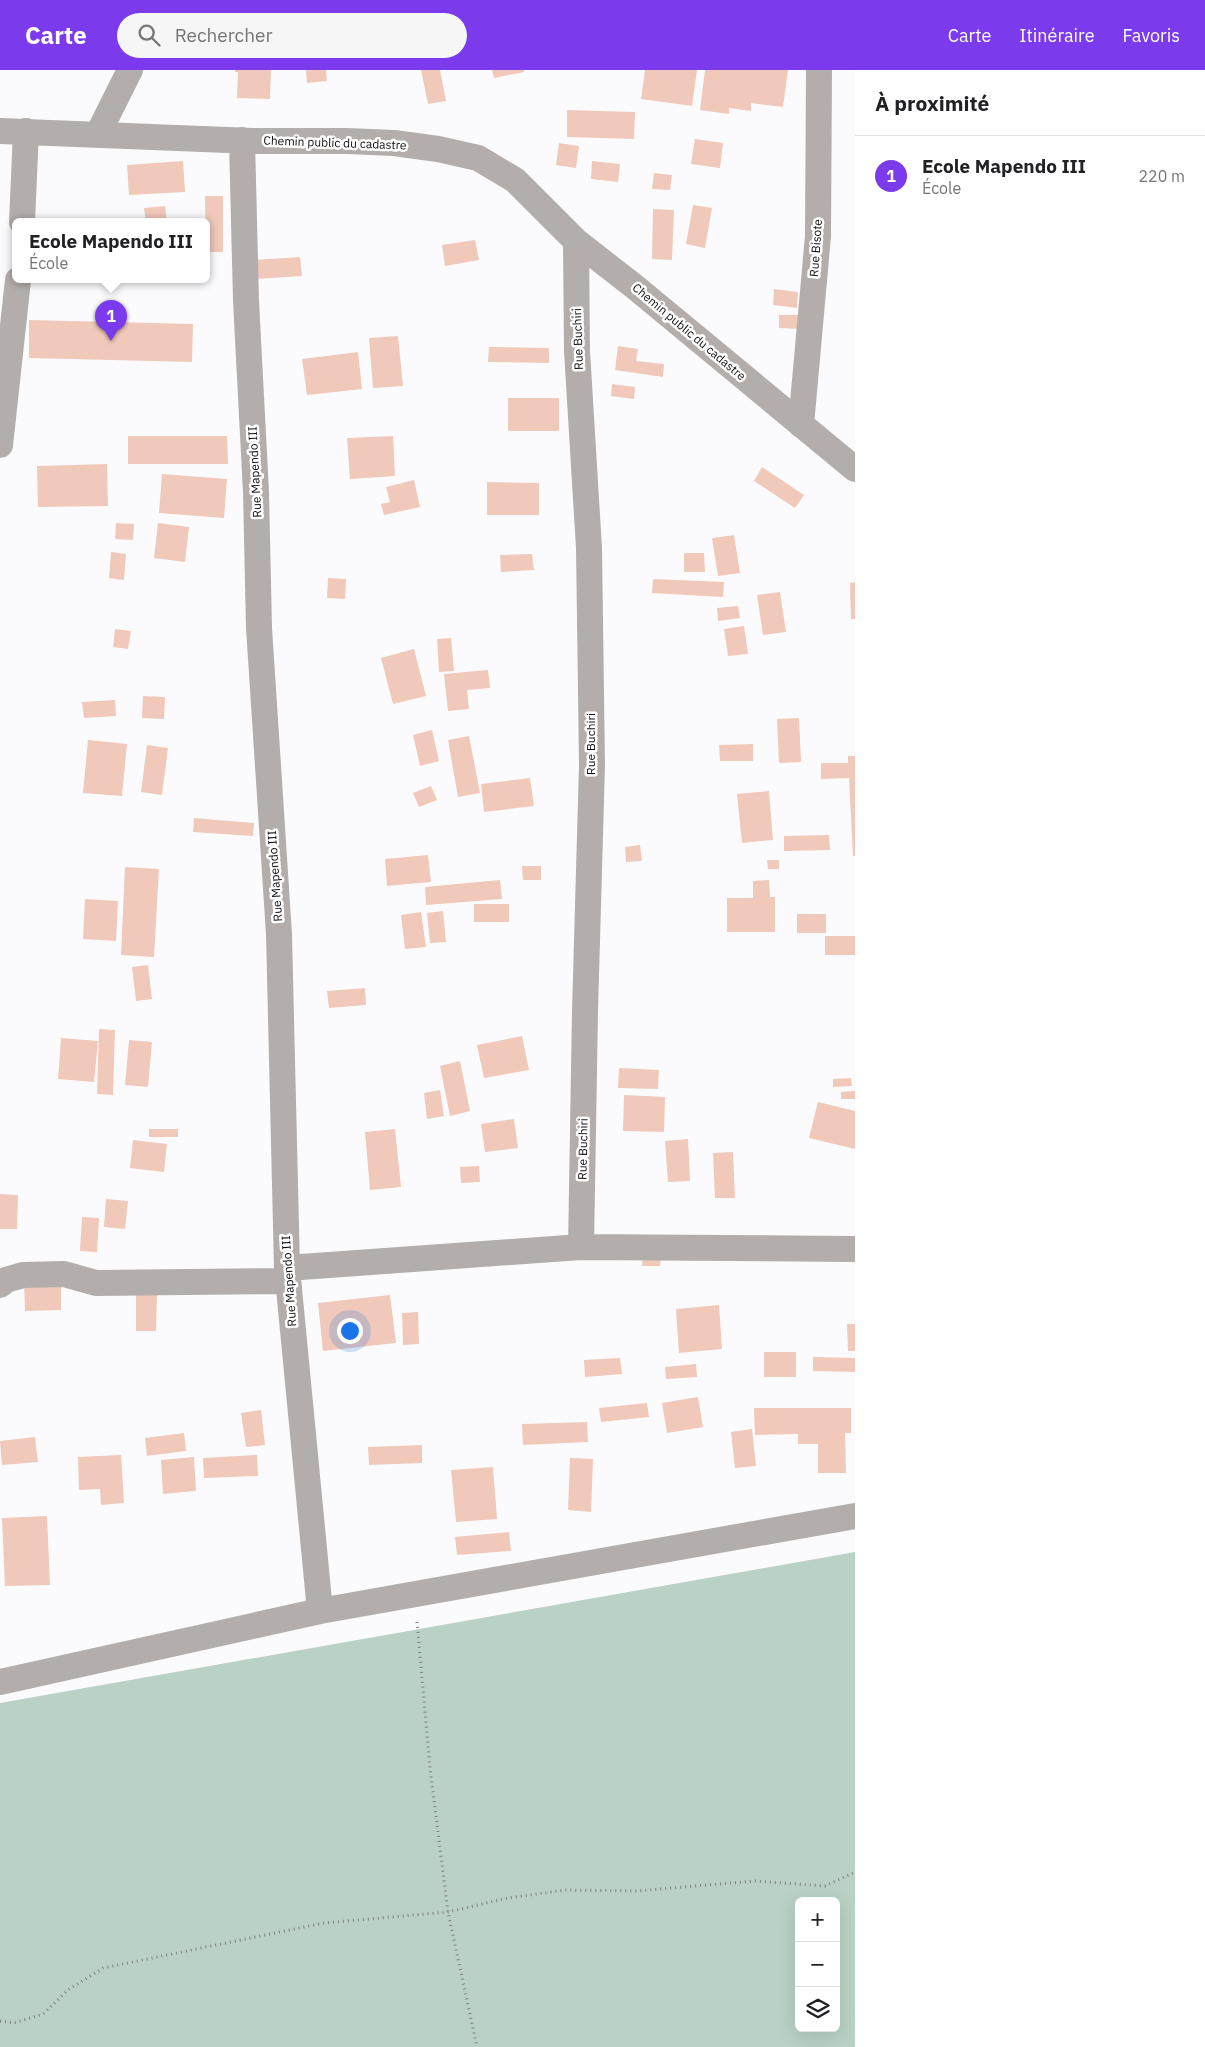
<!DOCTYPE html>
<html lang="fr">
<head>
<meta charset="utf-8">
<style>
  body { margin:0; font-family:"IBM Plex Sans",sans-serif; background:#f6f6f6; color:#202124 }
  .controls { position:absolute; right:15px; bottom:15px; display:grid; overflow:hidden; border-radius:8px; box-shadow:0 5px 20px #0002 }
  .controls button { width:45px; height:45px; display:grid; place-items:center; padding:0; border:0; border-bottom:1px solid #e0e0e0; background:#fff; color:#202124; font:25px sans-serif }
  .you { position:absolute; left:349px; top:1260px; width:18px; height:18px; margin:-12px; border:4px solid #fff; border-radius:50%; background:#1a73e8; box-shadow:0 0 0 8px #1a73e833 }
  .badge { display:grid; place-items:center; width:32px; height:32px; border-radius:50%; background:#7c3aed; color:#fff; font-size:16px; font-weight:700 }
  .pin { position:absolute; translate:-50% -41px; filter:drop-shadow(0 1px 2px #0008) }
  .pin::after { content:''; position:absolute; top:26px; width:18px; height:15px; background:inherit; clip-path:polygon(0 0,100% 0,50% 100%) }
  .popup { position:absolute; left:12px; top:148px; width:198px; height:65px; box-sizing:border-box; display:grid; place-content:center; border-radius:8px; background:#fff; filter:drop-shadow(0 1px 4px #0005); font-size:16px; white-space:nowrap; color:#757577 }
  .popup b { font-size:19px; color:#202124 }
  .popup::after { content:''; position:absolute; left:50%; top:100%; margin-left:-10px; border:10px solid transparent; border-top-color:#fff }
  .list { margin:0; padding:0; list-style:none }
  h2 { display:flex; justify-content:space-between; align-items:center; height:65px; margin:0; padding:0 20px; font-size:21px }
  h2 small { font-size:16px; font-weight:400; color:#757577 }
  .list li { display:grid; grid-template-columns:32px 1fr auto; gap:15px; align-items:center; box-sizing:border-box; height:80px; padding:0 20px; border-top:1px solid #e0e0e0 }
  .list b { display:block; font-size:19px; white-space:nowrap }
  .list p { margin:0; font-size:16px; white-space:nowrap; color:#757577 }
  .list em { font-size:16px; font-style:normal; color:#757577 }
  .icon { flex:none; width:28px; height:28px; fill:none; stroke:currentColor; stroke-width:2; stroke-linecap:round; stroke-linejoin:round }
  .map { position:relative; flex:none; width:855px; height:1977px; overflow:hidden }
  header { display:flex; align-items:center; gap:30px; box-sizing:border-box; height:70px; padding:0 25px; background:#7c3aed; color:#fff }
  header strong { font-size:24px }
  nav { display:flex; gap:28px; margin-inline-start:auto; font-size:18px }
  .search { width:350px; height:45px; background:#f6f6f6; display:flex; align-items:center; gap:12px; box-sizing:border-box; padding:0 18px; border-radius:28px; color:#757577; font-size:19px }
  main { display:flex }
  aside { flex:1; background:#fff }
  .map>svg:first-child { display:block }
</style>
</head>
<body>
<header>
<strong>Carte</strong>
<div class="search"><svg class="icon" aria-label="search" viewBox="0 0 24 24"><circle cx="10" cy="10" r="6"/><path d="M15 15l6 6"/></svg>Rechercher</div>
<nav><a>Carte</a><a>Itinéraire</a><a>Favoris</a></nav>
</header>
<main>
<div class="map">
<svg width="855" height="1977" viewBox="0 0 855 1977">
  <rect width="100%" height="100%" fill="#fbfbfd"/>
  <path fill="#b9d2c5" fill-rule="evenodd" d="M855,1482V1977H0V1633ZM799,1831H836V1958H799Z"/>
  <path fill="#f0c9ba" d="M235,0H271L270,29L237,28L238,2H235Z
    M306,0H326L327,11L307,13Z
    M421,0H440L446,31L428,34Z
    M492,0H524V2L494,8Z
    M645,0H697L692,36L641,29Z
    M705,0H788L783,37L751,33V41L729,38V44L700,40Z
    M567,40L635,42L634,69L567,67Z
    M695,69L723,73L720,98L691,94Z
    M559,73L579,76L576,98L556,95Z
    M183,91L185,122L129,125L127,95Z
    M592,91L620,94L618,112L591,109Z
    M654,103L672,105L670,120L652,119Z
    M205,126H223V182H206Z
    M693,135L712,138L705,178L686,174Z
    M165,136L167,152H146L144,138Z
    M653,139L674,140L672,190L652,189Z
    M475,170L479,190L445,196L442,175Z
    M300,187L302,206L255,209L254,190Z
    M774,219L798,222L797,238L773,235Z
    M779,245H800V259L779,258Z
    M29,250L193,254L192,292L29,288Z
    M398,266L403,316L373,318L369,268Z
    M618,276L638,279L636,291L664,294L663,307L615,300Z
    M489,277L549,278V293L488,292Z
    M358,282L362,319L307,325L302,289Z
    M612,314L635,317L634,329L611,326Z
    M508,328H559V361H508Z
    M128,366H227L228,394H128Z
    M393,366L395,406L350,409L347,368Z
    M107,394L108,436L38,437L37,396Z
    M762,397L804,425L795,438L754,411Z
    M162,404L227,409L224,448L159,443Z
    M414,410L420,437L384,445L381,434L390,432L386,417Z
    M487,412L539,413V445H487Z
    M116,453L134,454L133,470L115,469Z
    M158,453L189,457L185,492L154,488Z
    M734,465L740,503L718,506L712,468Z
    M111,482L126,484L124,510L109,508Z
    M684,483H704L705,502H684Z
    M532,484L534,500L501,502L500,485Z
    M328,508L346,509L345,529L327,528Z
    M653,509L724,512L723,527L652,523Z
    M855,512V549H851L850,513Z
    M780,522L786,562L763,565L757,525Z
    M738,536L740,548L718,551L717,538Z
    M744,556L748,584L728,586L724,559Z
    M115,559L131,561L128,579L113,577Z
    M451,568L454,601L439,602L437,569Z
    M414,579L426,626L393,634L381,588Z
    M488,600L490,618L467,620L469,639L448,641L444,604Z
    M143,626L165,627L164,649L142,648Z
    M115,630L116,646L84,648L82,632Z
    M799,648L801,692L779,693L777,649Z
    M432,660L439,691L420,696L413,665Z
    M469,666L480,723L458,727L448,670Z
    M88,670L127,674L122,726L83,723Z
    M753,674V691H720L719,675Z
    M147,675L168,678L162,725L141,722Z
    M848,686H855V786H853L849,708L821,709V693H848Z
    M530,708L534,736L484,742L481,714Z
    M431,716L437,730L419,737L413,723Z
    M769,721L773,770L742,773L737,724Z
    M194,748L254,753L253,766L193,762Z
    M829,765L830,780L784,781V766Z
    M640,775L642,791L626,792L625,777Z
    M428,785L431,812L387,816L385,789Z
    M767,790H779V799H768Z
    M522,796H541V810H523Z
    M125,797L159,799L154,887L121,885Z
    M500,810L502,829L426,835L425,817Z
    M769,810L770,827H775V862H727V828H753V811Z
    M85,829L118,831L116,871L83,869Z
    M474,834H509V852H474Z
    M443,841L446,872L430,873L427,843Z
    M421,842L426,877L405,879L401,845Z
    M797,844H826V863H797Z
    M825,866H855V885H825Z
    M148,895L152,929L136,931L132,897Z
    M365,918L366,935L329,938L327,921Z
    M99,959L115,960L113,1025L97,1024Z
    M522,966L529,1000L484,1008L477,975Z
    M61,968L98,971L94,1012L58,1009Z
    M129,970L152,972L148,1017L125,1015Z
    M460,991L470,1041L450,1046L440,996Z
    M619,998L659,1000L658,1019L618,1018Z
    M851,1008L852,1016L833,1017V1009Z
    M440,1020L444,1046L427,1049L424,1023Z
    M855,1021V1029H841V1022Z
    M624,1025L665,1027L664,1062L623,1061Z
    M818,1032L855,1041V1079L809,1068Z
    M514,1049L518,1078L485,1082L481,1054Z
    M149,1059H178V1067H149Z
    M395,1059L401,1117L370,1120L365,1062Z
    M688,1069L690,1111L668,1112L665,1071Z
    M133,1070L167,1074L164,1102L130,1098Z
    M733,1082L735,1128H715L713,1083Z
    M479,1096L480,1112L461,1113L460,1097Z
    M0,1124L18,1125L17,1159H0Z
    M106,1129L128,1131L125,1159L104,1157Z
    M82,1147L99,1148L97,1182L80,1181Z
    M643,1185H661L660,1196H642Z
    M61,1208V1240L25,1241L24,1209Z
    M136,1224L157,1225L156,1261H136Z
    M390,1225L396,1273L323,1281L318,1233Z
    M719,1235L722,1279L679,1283L676,1239Z
    M418,1242L419,1274L403,1275L402,1243Z
    M847,1254H855V1281H848Z
    M764,1282H796V1307H764Z
    M813,1287L855,1288V1302L813,1301Z
    M620,1288L622,1304L585,1307L584,1290Z
    M696,1294L697,1307L666,1309L665,1297Z
    M698,1327L703,1357L667,1363L662,1333Z
    M647,1333L649,1347L601,1352L599,1338Z
    M754,1338H851V1363H845L846,1403H818V1374H798V1364L755,1365Z
    M261,1340L265,1375L246,1377L241,1343Z
    M587,1352L588,1372L523,1375L522,1354Z
    M752,1359L756,1396L735,1398L731,1362Z
    M184,1363L186,1381L147,1386L145,1368Z
    M35,1367L38,1392L2,1395L0,1371Z
    M422,1375V1393L369,1395L368,1377Z
    M121,1385L124,1433L101,1435L100,1419L79,1420L78,1387Z
    M257,1385L258,1406L204,1408L203,1388Z
    M194,1387L196,1421L163,1424L161,1390Z
    M570,1388L593,1389L591,1442L568,1440Z
    M493,1397L497,1449L456,1452L451,1400Z
    M47,1446L50,1515L5,1516L2,1448Z
    M509,1462L511,1481L457,1485L455,1467Z"/>
  <g fill="none" stroke-linecap="round" stroke-linejoin="round">
    <path stroke="#808083" stroke-width="3" stroke-dasharray="1 4" stroke-linecap="butt" d="M417,1552L430,1698L448,1842L477,1977
      M0,1951L14,1953L43,1944L68,1920L103,1898L324,1853L448,1842L508,1828L566,1820L636,1821L755,1811L825,1816L855,1802"/>
    <path stroke="#b3aeab" stroke-width="26" d="M0,61L253,71H347L394,73L438,79L478,88L515,110L576,171L635,217L855,399
      M98,64L130,0
      M242,70L246,231L256,422L259,558L279,864L287,1198L320,1541
      M22,152L26,61
      M576,171L577,281L589,478L592,695L585,941L581,1177
      M801,355L818,166L819,0
      M0,375L18,210
      M287,1198L581,1177L855,1179
      M0,1215L6,1210L23,1205L64,1204L96,1213L288,1211
      M0,1612L320,1541L855,1446"/>
  </g>
  <g text-anchor="middle" stroke-width="5" stroke-linejoin="round" paint-order="stroke">
    <g font-size="12" fill="#0e0e12" stroke="#fff">
      <text transform="translate(335 73) rotate(2)" y="4">Chemin public du cadastre</text>
      <text transform="translate(816 178) rotate(-86)" y="4">Rue Bisote</text>
      <text transform="translate(689 262) rotate(40)" y="4">Chemin public du cadastre</text>
      <text transform="translate(578 269) rotate(-92)" y="4">Rue Buchiri</text>
      <text transform="translate(255 402) rotate(-93)" y="4">Rue Mapendo III</text>
      <text transform="translate(591 674) rotate(-90)" y="4">Rue Buchiri</text>
      <text transform="translate(275 806) rotate(-94)" y="4">Rue Mapendo III</text>
      <text transform="translate(583 1079) rotate(-89)" y="4">Rue Buchiri</text>
      <text transform="translate(289 1211) rotate(-94)" y="4">Rue Mapendo III</text>
    </g>
  </g>
</svg>
<div class="controls">
<button>+</button>
<button>−</button>
<button><svg class="icon" aria-label="layers" viewBox="0 0 24 24"><path d="M12 4l9 5-9 5-9-5zM3 14l9 5 9-5"/></svg></button>
</div>
<div class="you"></div>
<div class="pin badge" style="left:111px;top:271px">1</div>
<div class="popup"><b>Ecole Mapendo III</b>École</div>
</div>
<aside>
<h2>À proximité<small></small></h2>
<ul class="list">
<li><span class="badge">1</span><div><b>Ecole Mapendo III</b><p>École</p></div><em>220 m</em></li>
</ul>
</aside>
</main>
</body>
</html>
